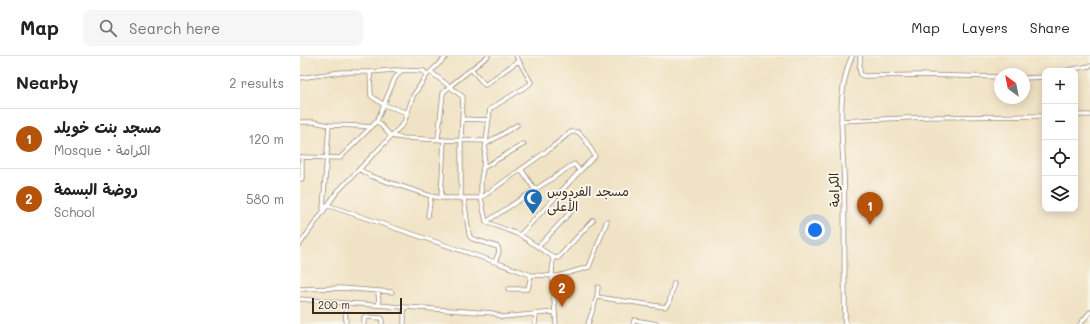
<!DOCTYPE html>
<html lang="en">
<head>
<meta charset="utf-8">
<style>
  body { margin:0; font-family:Mali,"Playpen Sans Arabic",sans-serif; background:#f6f6f6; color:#202124 }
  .controls { position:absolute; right:12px; top:12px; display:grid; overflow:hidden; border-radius:8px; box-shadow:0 2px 10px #0003 }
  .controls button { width:36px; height:36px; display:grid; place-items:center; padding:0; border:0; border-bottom:1px solid #e0e0e0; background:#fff; color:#202124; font:20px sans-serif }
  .compass { position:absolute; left:694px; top:12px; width:36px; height:36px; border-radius:50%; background:#fff; box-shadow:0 2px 10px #0003; rotate:328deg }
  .scale { position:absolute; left:12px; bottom:10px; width:90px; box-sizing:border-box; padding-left:4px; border:2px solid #3b2a1e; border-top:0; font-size:11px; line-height:14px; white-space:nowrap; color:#3b2a1e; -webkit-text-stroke:3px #fbf7ec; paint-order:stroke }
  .you { position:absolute; left:515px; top:174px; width:14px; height:14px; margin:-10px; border:3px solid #fff; border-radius:50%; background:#1a73e8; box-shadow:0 0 0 6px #1a73e833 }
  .badge { display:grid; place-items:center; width:26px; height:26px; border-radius:50%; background:#b45309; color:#fff; font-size:13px; font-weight:700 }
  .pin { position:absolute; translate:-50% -33px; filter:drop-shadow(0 1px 2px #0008) }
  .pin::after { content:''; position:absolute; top:21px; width:14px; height:12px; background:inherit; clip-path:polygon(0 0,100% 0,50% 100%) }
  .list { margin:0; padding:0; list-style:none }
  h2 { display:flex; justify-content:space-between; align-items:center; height:52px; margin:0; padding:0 16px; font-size:17px }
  h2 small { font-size:13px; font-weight:400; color:#757577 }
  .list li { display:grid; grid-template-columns:26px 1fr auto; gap:12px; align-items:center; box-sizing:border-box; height:60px; padding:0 16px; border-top:1px solid #e0e0e0 }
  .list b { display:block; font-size:15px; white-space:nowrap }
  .list p { margin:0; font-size:13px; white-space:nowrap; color:#757577 }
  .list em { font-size:13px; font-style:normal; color:#757577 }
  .icon { flex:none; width:22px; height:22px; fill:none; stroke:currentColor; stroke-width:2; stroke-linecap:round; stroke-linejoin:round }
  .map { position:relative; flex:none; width:790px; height:268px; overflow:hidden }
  header { display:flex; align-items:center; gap:24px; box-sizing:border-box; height:56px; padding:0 20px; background:#fff; border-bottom:1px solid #e0e0e0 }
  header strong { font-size:19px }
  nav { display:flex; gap:22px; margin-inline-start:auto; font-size:14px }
  .search { width:280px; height:36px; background:#f6f6f6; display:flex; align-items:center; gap:10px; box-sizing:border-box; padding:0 14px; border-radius:8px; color:#757577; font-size:15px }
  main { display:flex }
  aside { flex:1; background:#fff }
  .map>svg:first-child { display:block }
</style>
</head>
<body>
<header>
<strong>Map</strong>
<div class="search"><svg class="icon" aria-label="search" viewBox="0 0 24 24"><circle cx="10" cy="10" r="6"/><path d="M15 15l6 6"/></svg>Search here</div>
<nav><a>Map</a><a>Layers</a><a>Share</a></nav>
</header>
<main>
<aside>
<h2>Nearby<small>2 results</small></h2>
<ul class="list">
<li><span class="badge">1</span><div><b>مسجد بنت خويلد</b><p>Mosque · الكرامة</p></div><em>120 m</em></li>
<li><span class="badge">2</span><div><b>روضة البسمة</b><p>School</p></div><em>580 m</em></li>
</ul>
</aside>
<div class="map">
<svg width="790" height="268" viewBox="0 0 790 268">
  <rect width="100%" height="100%" fill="#fbf7ec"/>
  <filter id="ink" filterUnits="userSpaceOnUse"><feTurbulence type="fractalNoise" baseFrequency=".025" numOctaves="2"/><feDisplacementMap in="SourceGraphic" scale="8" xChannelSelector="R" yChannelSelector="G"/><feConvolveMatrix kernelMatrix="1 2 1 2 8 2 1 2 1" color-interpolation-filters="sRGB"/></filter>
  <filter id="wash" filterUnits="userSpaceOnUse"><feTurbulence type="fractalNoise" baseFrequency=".012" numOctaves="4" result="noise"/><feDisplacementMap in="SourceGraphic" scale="16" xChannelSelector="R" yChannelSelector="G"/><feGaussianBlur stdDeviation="0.9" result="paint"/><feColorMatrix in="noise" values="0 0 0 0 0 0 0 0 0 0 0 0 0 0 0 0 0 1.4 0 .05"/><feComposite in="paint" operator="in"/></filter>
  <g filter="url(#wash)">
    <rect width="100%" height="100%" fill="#f0e2c4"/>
  </g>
  <g filter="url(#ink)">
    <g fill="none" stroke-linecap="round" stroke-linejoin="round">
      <defs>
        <path id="minor" d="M216,0L231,26L230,28L190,53L183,112L181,124V142L186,166L220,179L253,201L258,202L293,164
          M560,0C561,6 558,13 561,19L564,20L620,19L700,21
          M171,13L185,29L218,5
          M765,15L773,13L790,10
          M70,16L71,40L84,49L108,57
          M131,16L163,41L161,84V143
          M0,22L41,16H70L94,14L124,15L127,19
          M724,22L745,21
          M775,59H790
          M162,63L189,64
          M77,65L95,22L101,15
          M541,65L628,61L745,60
          M0,66H14L29,69L60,70L72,71
          M138,83L143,37L150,30L188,0
          M186,88L217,69
          M0,101L40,102L77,65L91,80L103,82L144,84L187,85
          M183,112L224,88
          M59,113L70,120L131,140L141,142H181L251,92L267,79L271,76H278L284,82L295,100L280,115
          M221,113L235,134
          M0,123H2V101
          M141,142L144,84
          M164,143L169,178L170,181L173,183L198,191L199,196L195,206
          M27,149L195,206L231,219L258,220L289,211L307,165
          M23,153L29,69
          M128,160L131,140
          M186,166L274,108L280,115L220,179
          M0,188L37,136L104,67L113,40L127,19L147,0
          M238,191L278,148
          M253,201L252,219L256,268
          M0,233L41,232L92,236
          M208,233H228L231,219
          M78,235L79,249
          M297,241L365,251L369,247L374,227
          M0,243L45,247L193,257L202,261L255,256
          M45,247L46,268
          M64,268V261L82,262V268
          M104,268V251
          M235,268L236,257
          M288,268L297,241L298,231
          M333,268L334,264L358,268
          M780,268L790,256"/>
        <path id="major" d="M545,268C544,220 545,172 544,124C543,83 535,39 552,0"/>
      </defs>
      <use href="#minor" stroke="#968671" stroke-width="5"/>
      <use href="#major" stroke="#968671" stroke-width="5.5"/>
      <use href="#minor" stroke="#fff" stroke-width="3.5"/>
      <use href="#major" stroke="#fff" stroke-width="4"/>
    </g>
  </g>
  <defs>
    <symbol id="mosque-pin" viewBox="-11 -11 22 30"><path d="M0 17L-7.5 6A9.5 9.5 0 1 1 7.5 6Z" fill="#1f6fb2" stroke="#fbf7ec"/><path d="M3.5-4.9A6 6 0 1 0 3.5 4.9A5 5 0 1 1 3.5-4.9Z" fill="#fff"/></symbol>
  </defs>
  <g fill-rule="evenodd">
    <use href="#mosque-pin" x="222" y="131" width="22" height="30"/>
  </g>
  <g text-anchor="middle" stroke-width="4" stroke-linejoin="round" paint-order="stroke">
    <g font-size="13" fill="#3b2a1e" stroke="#fbf7ec">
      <text transform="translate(534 134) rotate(-92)" y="5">الكرامة</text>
    </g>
    <g font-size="13" fill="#3b2a1e" stroke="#fbf7ec" text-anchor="start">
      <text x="247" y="140">مسجد الفردوس<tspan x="247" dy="15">الأعلى</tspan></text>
    </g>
  </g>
</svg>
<div class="controls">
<button>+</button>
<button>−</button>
<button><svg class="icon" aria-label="locate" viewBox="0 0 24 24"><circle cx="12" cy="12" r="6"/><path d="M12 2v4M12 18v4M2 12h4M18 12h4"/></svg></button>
<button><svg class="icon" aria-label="layers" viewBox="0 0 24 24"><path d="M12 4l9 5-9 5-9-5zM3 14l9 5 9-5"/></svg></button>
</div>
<svg class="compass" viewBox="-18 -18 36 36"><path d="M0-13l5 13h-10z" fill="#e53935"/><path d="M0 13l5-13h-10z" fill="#757577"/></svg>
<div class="scale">200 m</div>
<div class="you"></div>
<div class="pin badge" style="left:570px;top:169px">1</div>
<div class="pin badge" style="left:262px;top:251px">2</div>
</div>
</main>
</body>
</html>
